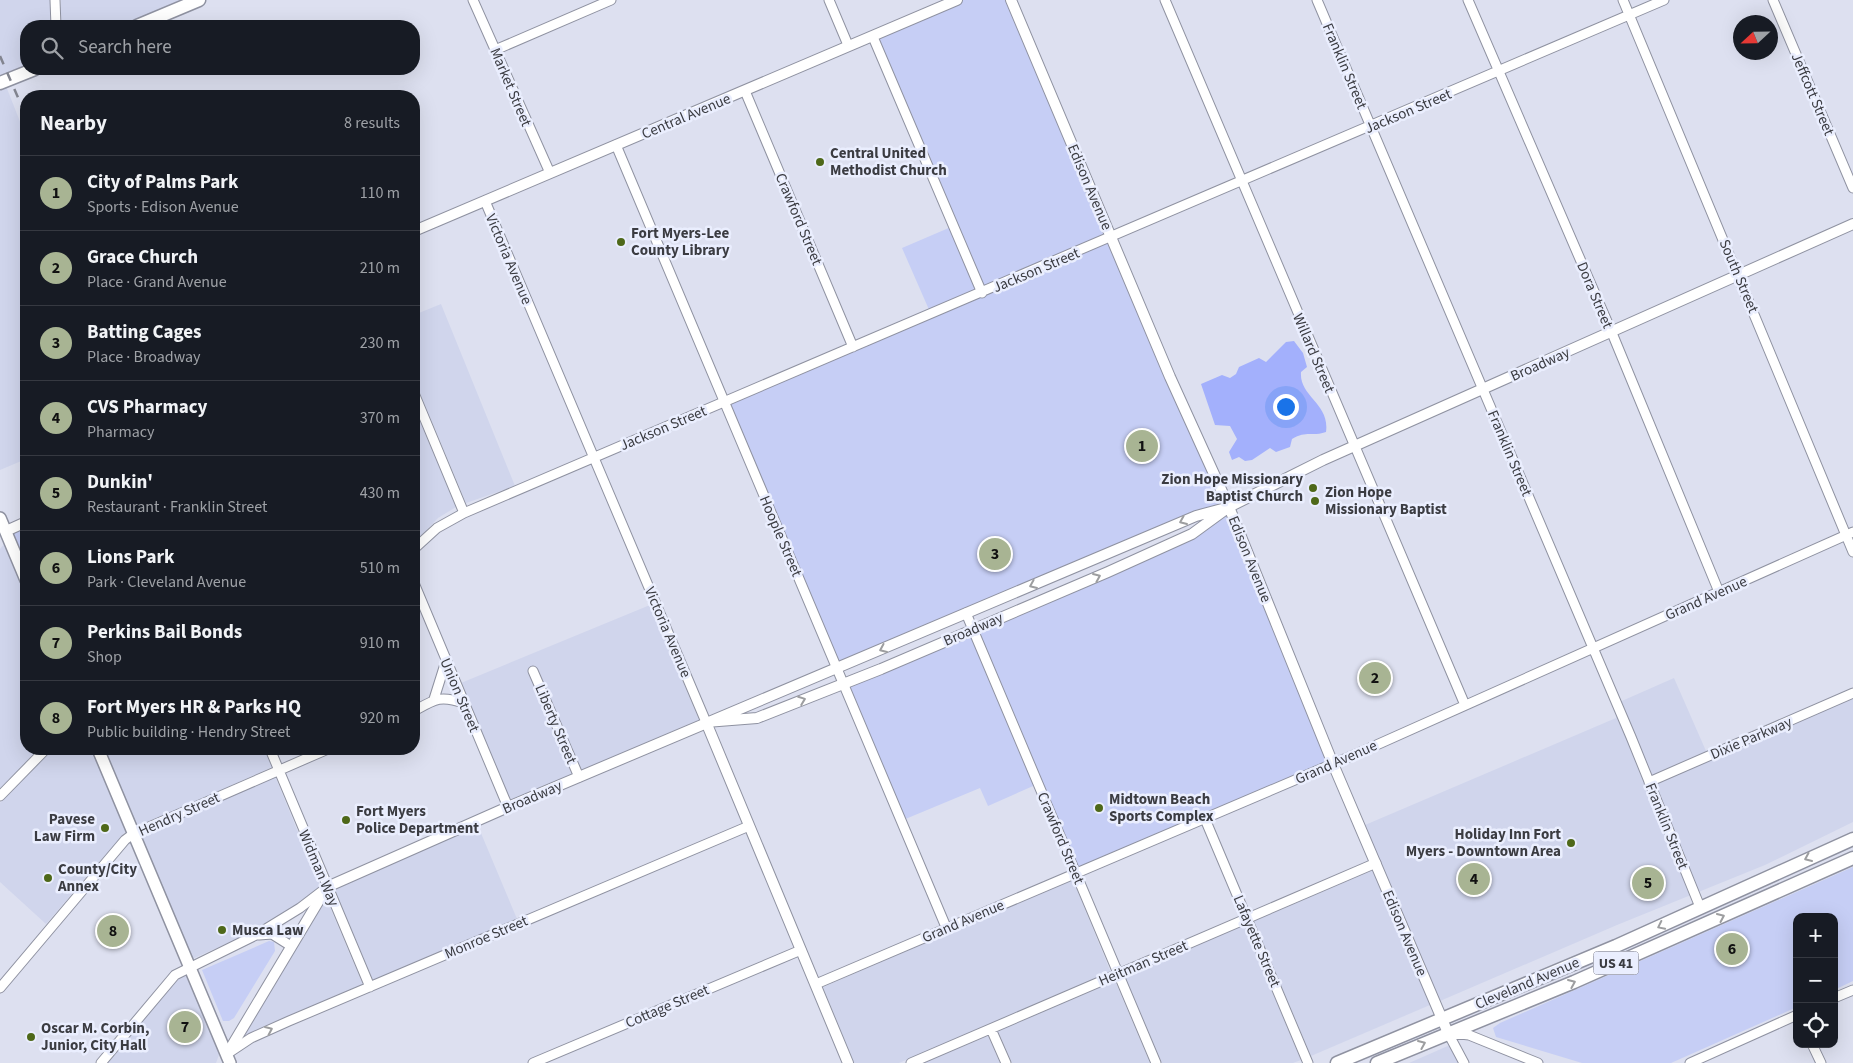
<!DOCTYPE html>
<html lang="en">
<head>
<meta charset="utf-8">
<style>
  body { margin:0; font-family:"Source Sans 3",sans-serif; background:#242831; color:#f1f3f6 }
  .controls { position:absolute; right:15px; bottom:15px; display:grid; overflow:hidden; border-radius:10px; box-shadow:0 5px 20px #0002 }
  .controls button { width:45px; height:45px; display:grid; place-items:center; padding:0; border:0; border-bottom:1px solid #363941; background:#171b24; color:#f1f3f6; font:25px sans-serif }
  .compass { position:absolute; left:1733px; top:15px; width:45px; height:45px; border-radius:50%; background:#171b24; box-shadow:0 5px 20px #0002; rotate:248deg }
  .you { position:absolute; left:1285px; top:406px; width:18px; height:18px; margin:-12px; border:4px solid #fff; border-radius:50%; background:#1a73e8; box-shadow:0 0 0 8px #1a73e833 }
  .badge { display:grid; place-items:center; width:32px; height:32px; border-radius:50%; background:#a8b493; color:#111; font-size:16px; font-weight:700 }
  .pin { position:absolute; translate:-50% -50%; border:2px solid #fff; box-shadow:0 1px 5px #0006 }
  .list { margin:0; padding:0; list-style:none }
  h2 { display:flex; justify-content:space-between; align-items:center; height:65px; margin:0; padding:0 20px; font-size:21px }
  h2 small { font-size:16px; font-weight:400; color:#9ea1a6 }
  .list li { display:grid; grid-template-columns:32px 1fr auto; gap:15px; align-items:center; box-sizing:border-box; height:75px; padding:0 20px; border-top:1px solid #363941 }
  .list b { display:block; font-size:19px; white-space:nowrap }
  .list p { margin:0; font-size:16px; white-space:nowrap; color:#9ea1a6 }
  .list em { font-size:16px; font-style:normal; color:#9ea1a6 }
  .icon { flex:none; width:28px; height:28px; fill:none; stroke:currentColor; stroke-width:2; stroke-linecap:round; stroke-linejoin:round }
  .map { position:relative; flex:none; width:1853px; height:1063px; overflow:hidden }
  .search { position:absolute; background:#171b24; box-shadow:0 5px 20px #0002; left:20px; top:20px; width:400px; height:55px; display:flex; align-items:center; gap:12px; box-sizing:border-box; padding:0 18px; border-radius:20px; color:#9ea1a6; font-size:19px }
  .panel { position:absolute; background:#171b24; box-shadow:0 5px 20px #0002; left:20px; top:90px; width:400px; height:665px; border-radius:20px }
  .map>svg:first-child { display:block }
</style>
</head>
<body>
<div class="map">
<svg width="1853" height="1063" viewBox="0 0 1853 1063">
  <rect width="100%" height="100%" fill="#dde0f0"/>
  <path fill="#d0d5ec" d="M0,0H50L51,26H26V67L0,78Z
    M61,0H187L124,26H61Z
    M6,86L26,137V459L0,470V89Z
    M441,304L515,486L466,503L414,379V315Z
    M414,407L456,507L438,518L414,543Z
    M5,543L26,594V749H39L0,789V549Z
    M650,605L699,720L511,801L469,703L470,700L468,699L461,683Z
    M1674,678L1706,751L1853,691V822L1765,865L1617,925L1440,1001L1365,825L1616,718L1615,704Z
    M53,749H92L126,831L46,924L0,882V803Z
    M104,749H264L272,767L137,828Z
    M275,776L320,886L297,904L255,931L192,959L140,837Z
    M478,826L517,919L373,980L334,889Z
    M1373,870L1430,1005L1311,1056L1254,921Z
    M1073,880L1111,973L899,1063H854L823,987Z
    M326,898L363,985L242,1038L299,945Z
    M1244,925L1301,1060L1293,1063H1162L1125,977Z
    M187,973L220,1052L216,1063H108L178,978Z
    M1115,981L1150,1063H1012L998,1031Z
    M988,1036L1000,1063H923Z
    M1450,1045L1458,1063H1409Z"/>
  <path fill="#c6cef5" d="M962,0H1009L1109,237L983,290L876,38Z
    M951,227L979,292L930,312L902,248Z
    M1111,241L1226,506L838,666L728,404Z
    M1228,511L1329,762L1077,871L1040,783L988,806L980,788L903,820L847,686L1191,537Z
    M26,522V580L5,531Z
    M1853,867V981L1834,990V917H1797V1007L1671,1063H1582L1496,1037L1493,1028L1500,1023Z
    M269,941L274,942L275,951L234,1018L229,1021H223L202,970Z"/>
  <path fill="#a3b0fc" d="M1294,341L1303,353L1307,367L1301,372C1299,397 1330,403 1326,432C1312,437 1307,430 1292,439L1290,447L1276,452L1270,448L1252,460L1245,461L1239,457L1232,460L1229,452L1237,439L1230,426L1215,425L1201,384L1222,375L1230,378L1236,374L1239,367L1259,358L1266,362L1286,342Z"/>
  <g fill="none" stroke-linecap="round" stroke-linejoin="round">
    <defs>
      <path id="minor" d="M55,0L56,26
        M473,0L550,173
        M829,0L848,45
        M1165,0L1465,705
        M1317,0L1631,737L1700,907
        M1468,0L1612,333L1719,592
        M1623,0L1853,552
        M1773,0L1853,188
        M873,37L982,293
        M495,50L611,0
        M745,91L853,347
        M616,145L946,927
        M485,201L706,722
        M414,393L464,513
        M414,549L437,528L464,513L1664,0
        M414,583L508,807
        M966,613L1156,1063
        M533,671L579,777
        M434,699L446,661
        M414,711C435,699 440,695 464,703
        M270,749L370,987
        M1649,782L1853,693
        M0,796L46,749
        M1205,819L1308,1063
        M259,935L272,934L291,946
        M816,984L1363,751L1853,532
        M0,988L125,840L133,834L328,749
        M1834,998L1853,990
        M991,1029L1006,1063
        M1448,1033L1464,1063
        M1451,1033L1469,1035L1538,1063
        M1812,1044L1821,1063
        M227,1054L251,1038L289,1021L749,826
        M101,1063L175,975L256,935L300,908L326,888
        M533,1063L801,950
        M911,1063L1376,863
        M1690,1063L1797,1015"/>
      <path id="tertiary" d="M1011,0L1170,377L1229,507L1333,764L1448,1033
        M414,231L957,0
        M6,531L26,522
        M706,722L757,718L881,669L1108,572L1192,534L1229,507L1323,460L1853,224
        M706,722L848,1063
        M227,1054L327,887L508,807L1196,516L1222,509"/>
      <path id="secondary" d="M0,518L26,580
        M98,749L230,1063"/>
      <path id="primary" d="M137,26L199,0
        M0,83L35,69
        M1337,1063L1616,946L1853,839
        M1377,1063L1574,982L1853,858"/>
    </defs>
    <use href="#minor" stroke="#8f92a1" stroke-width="11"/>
    <use href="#tertiary" stroke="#8f92a1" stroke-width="12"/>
    <use href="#secondary" stroke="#8f92a1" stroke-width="14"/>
    <use href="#primary" stroke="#8f92a1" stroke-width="15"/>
    <use href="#minor" stroke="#fff" stroke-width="9"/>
    <use href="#tertiary" stroke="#fff" stroke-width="10"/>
    <use href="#secondary" stroke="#fff" stroke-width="11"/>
    <use href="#primary" stroke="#fff" stroke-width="12"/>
    <path stroke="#838590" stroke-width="2.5" stroke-dasharray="9 9" stroke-linecap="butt" d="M0,56L26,116"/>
  </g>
  <defs><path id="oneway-chevron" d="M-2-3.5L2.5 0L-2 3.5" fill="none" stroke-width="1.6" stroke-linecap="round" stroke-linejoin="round" transform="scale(1.25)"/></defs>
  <g stroke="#9d9ea0">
    <use href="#oneway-chevron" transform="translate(1183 521) rotate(157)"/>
    <use href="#oneway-chevron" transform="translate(1097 577) rotate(-23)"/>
    <use href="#oneway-chevron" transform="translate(1033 585) rotate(157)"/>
    <use href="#oneway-chevron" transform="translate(883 649) rotate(156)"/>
    <use href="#oneway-chevron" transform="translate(802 700) rotate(-21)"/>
    <use href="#oneway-chevron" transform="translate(1808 858) rotate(156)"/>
    <use href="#oneway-chevron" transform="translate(1721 917) rotate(-24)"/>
    <use href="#oneway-chevron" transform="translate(1661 926) rotate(154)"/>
    <use href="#oneway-chevron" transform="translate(1572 983) rotate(-23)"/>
    <use href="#oneway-chevron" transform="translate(269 1030) rotate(-24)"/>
    <use href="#oneway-chevron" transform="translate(1422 1044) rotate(-23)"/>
  </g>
  <g fill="#4e6819" stroke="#eaeefe" stroke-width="2">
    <circle cx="820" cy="162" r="5"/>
    <circle cx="621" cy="242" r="5"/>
    <circle cx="1313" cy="488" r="5"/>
    <circle cx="1315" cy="501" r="5"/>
    <circle cx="1099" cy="808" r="5"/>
    <circle cx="346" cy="820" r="5"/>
    <circle cx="105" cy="828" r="5"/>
    <circle cx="1571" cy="843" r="5"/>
    <circle cx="48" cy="878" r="5"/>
    <circle cx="222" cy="930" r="5"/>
    <circle cx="31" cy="1037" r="5"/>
  </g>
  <g text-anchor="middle" stroke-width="5" stroke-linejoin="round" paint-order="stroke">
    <rect fill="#eaeefe" stroke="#70717a" stroke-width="1" x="1593.5" y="951.5" width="45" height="23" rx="4"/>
    <g font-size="14" font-weight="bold" fill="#3b3c42">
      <text x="1616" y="968">US 41</text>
    </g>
    <g font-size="15" fill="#3b3c42" stroke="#eaeefe">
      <text transform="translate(1345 66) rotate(67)" y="5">Franklin Street</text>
      <text transform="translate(511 87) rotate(67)" y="5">Market Street</text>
      <text transform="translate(1813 94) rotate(67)" y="5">Jeffcott Street</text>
      <text transform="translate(1408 111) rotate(-23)" y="5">Jackson Street</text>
      <text transform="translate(686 116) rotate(-23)" y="5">Central Avenue</text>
      <text transform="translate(1090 187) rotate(67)" y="5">Edison Avenue</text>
      <text transform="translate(799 219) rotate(67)" y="5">Crawford Street</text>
      <text transform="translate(509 259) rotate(67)" y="5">Victoria Avenue</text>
      <text transform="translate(1036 270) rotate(-23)" y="5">Jackson Street</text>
      <text transform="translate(1739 276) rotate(67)" y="5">South Street</text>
      <text transform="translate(1595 295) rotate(67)" y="5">Dora Street</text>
      <text transform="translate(1314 353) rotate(67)" y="5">Willard Street</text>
      <text transform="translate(1540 364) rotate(-24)" y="5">Broadway</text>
      <text transform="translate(663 428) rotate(-23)" y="5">Jackson Street</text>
      <text transform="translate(1510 453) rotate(67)" y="5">Franklin Street</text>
      <text transform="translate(781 536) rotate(67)" y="5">Hoople Street</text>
      <text transform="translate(1250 559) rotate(68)" y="5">Edison Avenue</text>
      <text transform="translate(1706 598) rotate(-24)" y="5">Grand Avenue</text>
      <text transform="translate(973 629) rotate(-23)" y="5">Broadway</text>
      <text transform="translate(668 632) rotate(67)" y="5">Victoria Avenue</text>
      <text transform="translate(460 695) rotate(67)" y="5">Union Street</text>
      <text transform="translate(556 724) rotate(67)" y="5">Liberty Street</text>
      <text transform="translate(1751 738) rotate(-23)" y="5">Dixie Parkway</text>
      <text transform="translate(1336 762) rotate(-24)" y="5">Grand Avenue</text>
      <text transform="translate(532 797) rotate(-23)" y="5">Broadway</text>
      <text transform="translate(179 814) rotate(-24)" y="5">Hendry Street</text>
      <text transform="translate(1667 826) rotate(68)" y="5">Franklin Street</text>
      <text transform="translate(1061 838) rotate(67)" y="5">Crawford Street</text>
      <text transform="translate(319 868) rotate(67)" y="5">Widman Way</text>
      <text transform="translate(963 921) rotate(-23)" y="5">Grand Avenue</text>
      <text transform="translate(1405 933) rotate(67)" y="5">Edison Avenue</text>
      <text transform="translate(486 937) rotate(-23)" y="5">Monroe Street</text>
      <text transform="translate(1257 941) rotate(67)" y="5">Lafayette Street</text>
      <text transform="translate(1143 963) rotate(-23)" y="5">Heitman Street</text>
      <text transform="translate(1527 983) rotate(-23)" y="5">Cleveland Avenue</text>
      <text transform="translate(667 1006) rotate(-23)" y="5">Cottage Street</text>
    </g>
    <g font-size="15" font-weight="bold" fill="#3b3c42" stroke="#eaeefe" text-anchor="start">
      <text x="830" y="158">Central United<tspan x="830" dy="17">Methodist Church</tspan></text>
      <text x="631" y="238">Fort Myers-Lee<tspan x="631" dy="17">County Library</tspan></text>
      <text x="1303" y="484" text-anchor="end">Zion Hope Missionary<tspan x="1303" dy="17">Baptist Church</tspan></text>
      <text x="1325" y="497">Zion Hope<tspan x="1325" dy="17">Missionary Baptist</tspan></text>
      <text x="1109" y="804">Midtown Beach<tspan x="1109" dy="17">Sports Complex</tspan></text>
      <text x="356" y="816">Fort Myers<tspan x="356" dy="17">Police Department</tspan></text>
      <text x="95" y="824" text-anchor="end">Pavese<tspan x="95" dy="17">Law Firm</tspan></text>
      <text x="1561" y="839" text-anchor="end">Holiday Inn Fort<tspan x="1561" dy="17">Myers - Downtown Area</tspan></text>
      <text x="58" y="874">County/City<tspan x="58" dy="17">Annex</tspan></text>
      <text x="232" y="935">Musca Law</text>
      <text x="41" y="1033">Oscar M. Corbin,<tspan x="41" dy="17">Junior, City Hall</tspan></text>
    </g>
  </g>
</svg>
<div class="controls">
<button>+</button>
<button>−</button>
<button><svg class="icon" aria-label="locate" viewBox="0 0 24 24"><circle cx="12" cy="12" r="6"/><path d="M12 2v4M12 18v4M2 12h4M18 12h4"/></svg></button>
</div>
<svg class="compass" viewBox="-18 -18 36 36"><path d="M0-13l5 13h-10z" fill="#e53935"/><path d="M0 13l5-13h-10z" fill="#9ea1a6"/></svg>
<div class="you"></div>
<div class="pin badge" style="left:1142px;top:446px">1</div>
<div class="pin badge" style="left:1375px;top:678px">2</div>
<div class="pin badge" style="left:995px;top:554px">3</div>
<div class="pin badge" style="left:1474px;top:879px">4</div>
<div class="pin badge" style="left:1648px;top:883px">5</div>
<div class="pin badge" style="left:1732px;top:949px">6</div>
<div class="pin badge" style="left:185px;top:1027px">7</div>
<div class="pin badge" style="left:113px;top:931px">8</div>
<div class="search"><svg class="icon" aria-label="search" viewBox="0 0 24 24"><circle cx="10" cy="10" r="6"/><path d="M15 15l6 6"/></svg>Search here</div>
<section class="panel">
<h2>Nearby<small>8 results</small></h2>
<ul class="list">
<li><span class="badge">1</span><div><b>City of Palms Park</b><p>Sports · Edison Avenue</p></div><em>110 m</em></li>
<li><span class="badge">2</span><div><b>Grace Church</b><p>Place · Grand Avenue</p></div><em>210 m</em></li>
<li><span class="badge">3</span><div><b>Batting Cages</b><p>Place · Broadway</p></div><em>230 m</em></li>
<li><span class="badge">4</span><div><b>CVS Pharmacy</b><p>Pharmacy</p></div><em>370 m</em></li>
<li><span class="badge">5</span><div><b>Dunkin'</b><p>Restaurant · Franklin Street</p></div><em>430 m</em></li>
<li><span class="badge">6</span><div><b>Lions Park</b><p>Park · Cleveland Avenue</p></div><em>510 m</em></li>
<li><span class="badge">7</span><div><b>Perkins Bail Bonds</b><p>Shop</p></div><em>910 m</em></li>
<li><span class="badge">8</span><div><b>Fort Myers HR &amp; Parks HQ</b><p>Public building · Hendry Street</p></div><em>920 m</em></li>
</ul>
</section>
</div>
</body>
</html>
